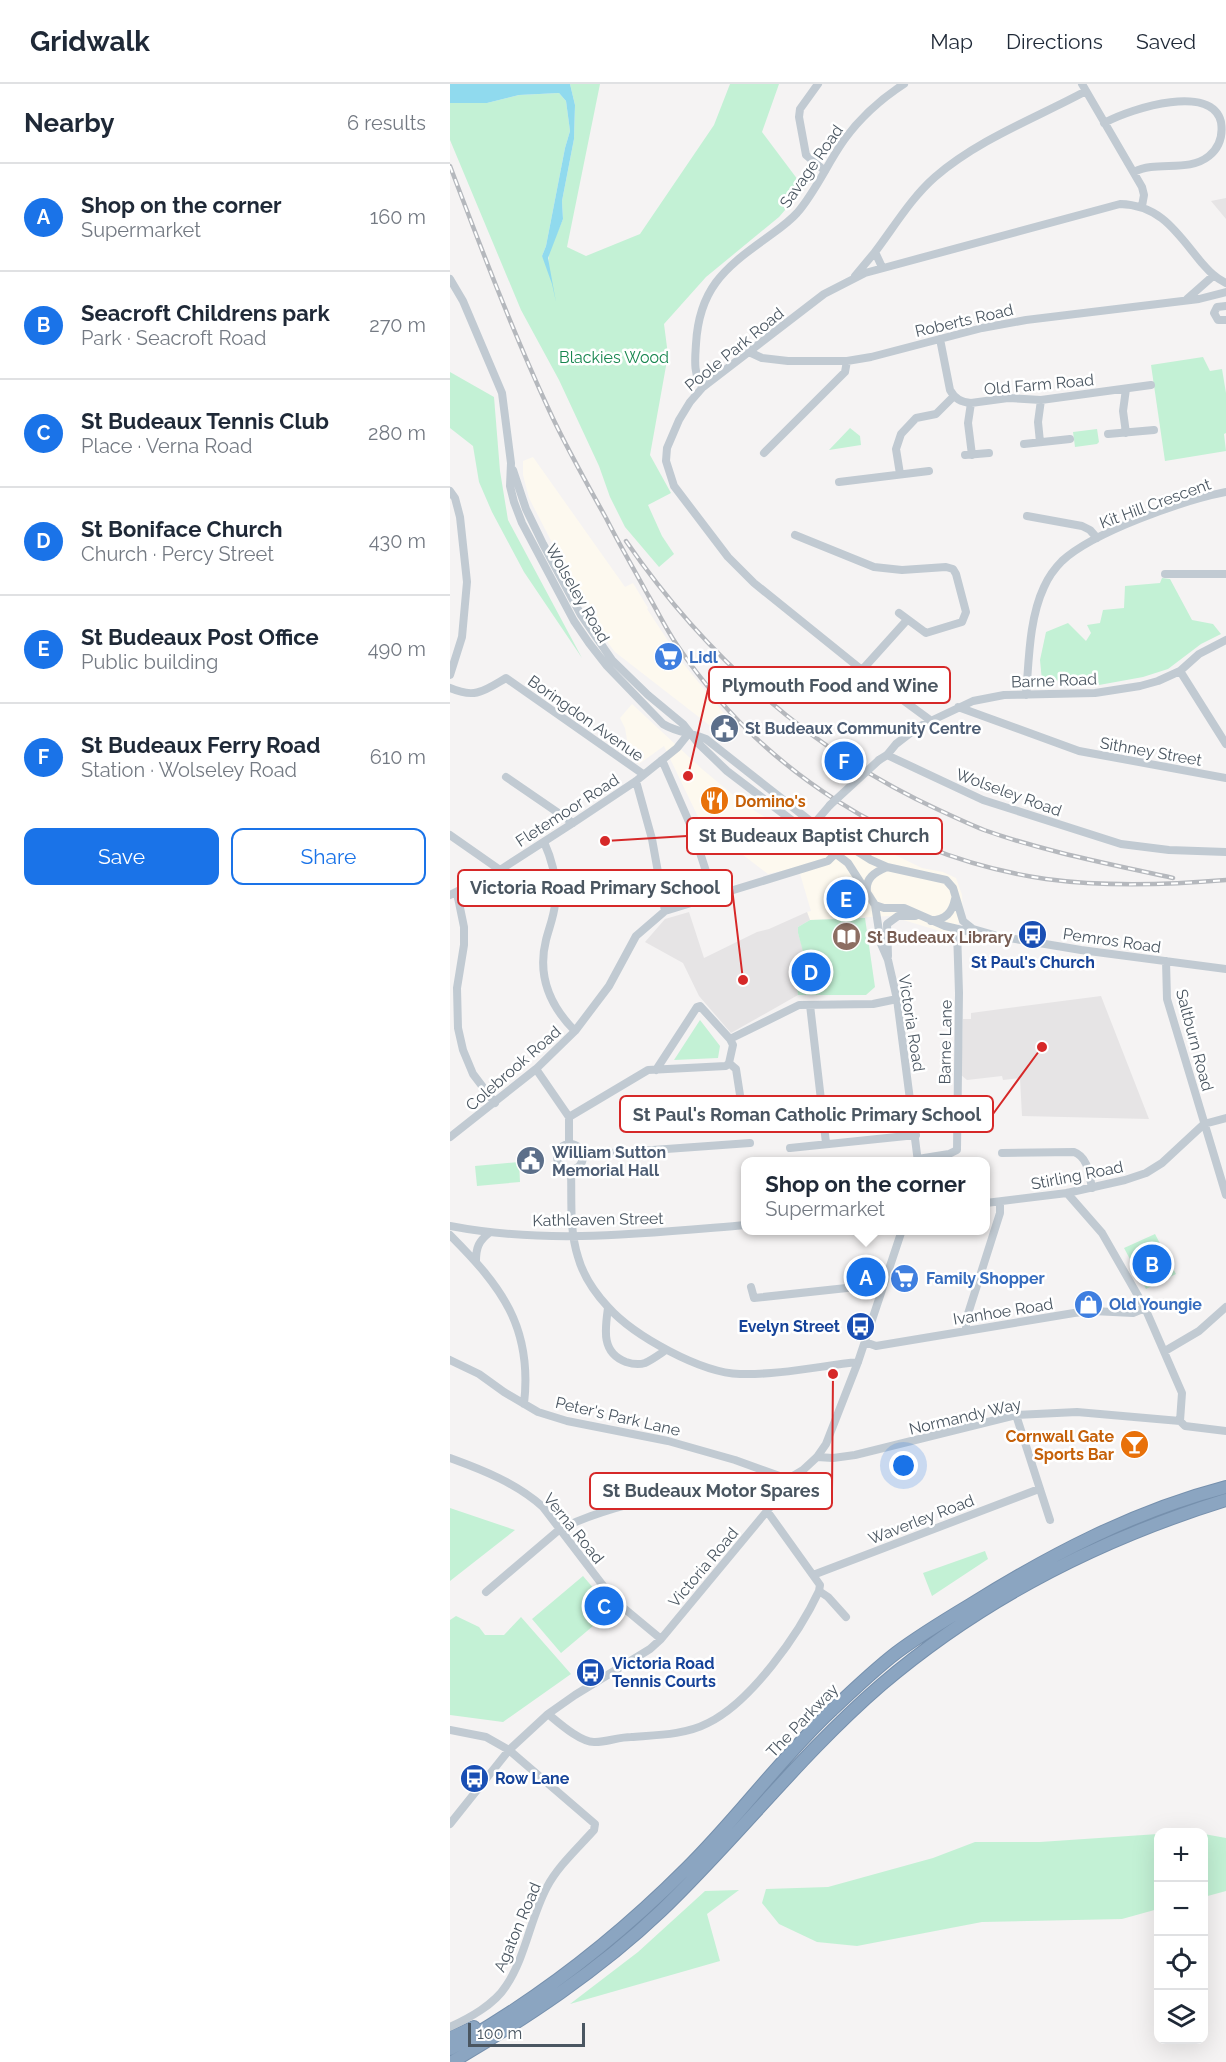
<!DOCTYPE html>
<html lang="en">
<head>
<meta charset="utf-8">
<style>
  body { margin:0; font-family:Raleway,sans-serif; background:#f6f6f7; color:#1f2937 }
  .controls { position:absolute; right:18px; bottom:18px; display:grid; overflow:hidden; border-radius:12px; box-shadow:0 6px 24px #0002 }
  .controls button { width:54px; height:54px; display:grid; place-items:center; padding:0; border:0; border-bottom:2px solid #e0e1e3; background:#fff; color:#1f2937; font:30px sans-serif }
  .scale { position:absolute; left:18px; bottom:15px; width:117px; box-sizing:border-box; padding-left:6px; border:3px solid #4a5661; border-top:0; font-size:16px; line-height:21px; white-space:nowrap; color:#4a5661; -webkit-text-stroke:4px #fff; paint-order:stroke }
  .you { position:absolute; left:454px; top:1382px; width:21px; height:21px; margin:-15px; border:4px solid #fff; border-radius:50%; background:#1a73e8; box-shadow:0 0 0 9px #1a73e833 }
  .badge { display:grid; place-items:center; width:39px; height:39px; border-radius:50%; background:#1a73e8; color:#fff; font-size:20px; font-weight:700 }
  .pin { position:absolute; translate:-50% -50%; border:3px solid #fff; box-shadow:0 2px 6px #0006 }
  .popup { position:absolute; left:291px; top:1073px; width:249px; height:78px; box-sizing:border-box; display:grid; place-content:center; border-radius:12px; background:#fff; filter:drop-shadow(0 2px 4px #0005); font-size:20px; white-space:nowrap; color:#747a83 }
  .popup b { font-size:22px; color:#1f2937 }
  .popup::after { content:''; position:absolute; left:50%; top:100%; margin-left:-12px; border:12px solid transparent; border-top-color:#fff }
  .list { margin:0; padding:0; list-style:none }
  h2 { display:flex; justify-content:space-between; align-items:center; height:78px; margin:0; padding:0 24px; font-size:26px }
  h2 small { font-size:20px; font-weight:400; color:#747a83 }
  .list li { display:grid; grid-template-columns:39px 1fr auto; gap:18px; align-items:center; box-sizing:border-box; height:108px; padding:0 24px; border-top:2px solid #e0e1e3 }
  .list b { display:block; font-size:22px; white-space:nowrap }
  .list p { margin:0; font-size:20px; white-space:nowrap; color:#747a83 }
  .list em { font-size:20px; font-style:normal; color:#747a83 }
  .actions { display:flex; gap:12px; padding:18px 24px }
  .actions a { flex:1; padding:14px 0; border:2px solid #1a73e8; border-radius:12px; text-align:center; font-size:21px; color:#1a73e8 }
  .actions .main { background:#1a73e8; color:#fff }
  .icon { flex:none; width:33px; height:33px; fill:none; stroke:currentColor; stroke-width:2; stroke-linecap:round; stroke-linejoin:round }
  .map { position:relative; flex:none; width:776px; height:1978px; overflow:hidden }
  header { display:flex; align-items:center; gap:36px; box-sizing:border-box; height:84px; padding:0 30px; background:#fff; border-bottom:2px solid #e0e1e3 }
  header strong { font-size:28px }
  nav { display:flex; gap:33px; margin-inline-start:auto; font-size:21px }
  main { display:flex }
  aside { flex:1; background:#fff }
  .map>svg:first-child { display:block }
</style>
</head>
<body>
<header>
<strong>Gridwalk</strong>
<nav><a>Map</a><a>Directions</a><a>Saved</a></nav>
</header>
<main>
<aside>
<h2>Nearby<small>6 results</small></h2>
<ul class="list">
<li><span class="badge">A</span><div><b>Shop on the corner</b><p>Supermarket</p></div><em>160 m</em></li>
<li><span class="badge">B</span><div><b>Seacroft Childrens park</b><p>Park · Seacroft Road</p></div><em>270 m</em></li>
<li><span class="badge">C</span><div><b>St Budeaux Tennis Club</b><p>Place · Verna Road</p></div><em>280 m</em></li>
<li><span class="badge">D</span><div><b>St Boniface Church</b><p>Church · Percy Street</p></div><em>430 m</em></li>
<li><span class="badge">E</span><div><b>St Budeaux Post Office</b><p>Public building</p></div><em>490 m</em></li>
<li><span class="badge">F</span><div><b>St Budeaux Ferry Road</b><p>Station · Wolseley Road</p></div><em>610 m</em></li>
</ul>
<div class="actions"><a class="main">Save</a><a>Share</a></div>
</aside>
<div class="map">
<svg width="776" height="1978" viewBox="0 0 776 1978">
  <rect width="100%" height="100%" fill="#f5f3f3"/>
  <path fill="#fdf9ef" d="M83,373L175,503L183,499L198,524L197,525L232,578L290,649L281,658L165,568L145,542L79,414L73,391V377Z
    M182,620L252,685L295,721L368,765L390,739L416,757L472,784L493,788L506,794L512,811L513,830L503,851L440,832L360,836L357,828L361,827L348,783L318,790L251,739L214,662L189,680L180,674L175,644L170,634Z"/>
  <path fill="#e6e4e5" d="M776,114V135L761,117Z
    M239,828L254,874L307,848L319,845L357,828L360,836L348,843V849L356,875L344,881L348,911L281,949L249,912L233,879L195,858L215,835Z
    M651,912L699,1035L572,1032L570,994L553,996L552,992L517,996L511,991L513,935H521V929Z"/>
  <path fill="#c3f1d5" d="M120,0H150L117,163L136,172L190,150L264,41L280,0H329L312,48L354,104L329,133L256,193L214,240L218,271L200,371L221,409L198,421L212,452L224,470L209,483L175,443L160,413L149,382L109,296L71,226L0,56V19H37L69,11L109,9L116,17L120,47L115,64L96,162L92,172L98,181L99,168L113,135L112,117L124,55L125,21Z
    M753,273L760,287L772,285L776,309V349L774,350L776,367L715,377L701,281Z
    M0,288L44,313L50,387L58,436L132,574L74,488L42,428L29,398L23,362L0,344Z
    M400,344L410,352L411,361L379,366Z
    M647,345L649,358L647,360L625,363L623,348Z
    M712,494L720,495L742,536L763,540L771,550L751,560L718,585L693,593L649,601L647,595L592,597L590,576L596,548L618,539L636,557L641,549L637,541L650,539L653,526L674,524L675,502L710,499Z
    M415,834L425,903L416,911H348L344,881L355,875L348,849V843L360,836Z
    M250,936L270,962L268,974L224,976Z
    M69,1078L70,1098L27,1102L25,1082Z
    M705,1150L726,1190L696,1205L674,1164Z
    M0,1424L65,1446L0,1497Z
    M535,1467L538,1475L482,1512L473,1489Z
    M133,1492L162,1526L111,1569L82,1535Z
    M6,1532L29,1543L35,1551H54L71,1533L121,1590L53,1638L0,1631V1536Z
    M708,1750V1825L672,1835L532,1838L407,1862L367,1858L329,1840L312,1819L316,1805L378,1803L483,1774L525,1758H590Z
    M754,1750L776,1754V1807L754,1813Z
    M289,1806L257,1830L270,1877L120,1920L188,1868L255,1807Z"/>
  <path fill="#90daee" d="M0,0H120L125,21L124,55L112,117L113,135L98,174L106,218L102,200L92,172L96,162L115,64L120,47L116,17L109,9L69,11L37,19H0Z"/>
  <g fill="none" stroke-linecap="round" stroke-linejoin="round">
    <defs>
      <path id="highway" d="M0,1954L24,1943
        M0,1965C86,1917 166,1855 236,1785C287,1735 329,1676 381,1627C402,1607 424,1586 446,1569C470,1551 495,1536 520,1521C600,1471 684,1427 776,1403
        M2,1978C76,1934 148,1887 211,1827C287,1754 351,1670 431,1601C532,1515 650,1455 776,1416"/>
    </defs>
    <use href="#highway" stroke="#7690ad" stroke-width="14"/>
    <path stroke="#c1cad2" stroke-width="8" d="M368,0L350,25L349,33L356,71L375,87
      M632,0L692,103L694,111L692,122
      M654,39C684,23 762,0 771,38C773,51 770,63 759,72C738,89 707,76 684,88
      M432,183L425,168C444,143 461,114 485,93C529,55 586,34 636,7
      M405,192L425,168
      M0,195L13,217L52,309L61,379L60,402L64,418L72,439L124,537L139,559L157,582L213,640C226,648 241,649 256,655L364,740L421,776L437,783L496,796L503,804L513,837L523,845L544,851
      M737,215L763,192
      M776,222L767,223L764,229L768,236H776
      M490,255L500,306C505,315 511,318 521,319L558,314L591,316L701,301
      M299,268L312,274L338,277H397L421,273L532,244L576,236L749,215L776,208
      M253,303C243,291 245,275 246,260C249,206 273,185 315,155C327,146 337,140 347,129C366,107 377,80 394,56C410,34 431,15 454,0
      M521,319L518,339L522,371
      M676,349L673,327L676,305
      M658,350L704,346
      M590,358L588,338L591,316
      M574,360L620,355
      M314,369L395,288L397,277
      M515,371L539,369
      M63,386L76,425L93,460L131,531L162,576L198,611L233,640L248,659L277,687L398,779L425,821L431,860L438,876L447,915L468,1078
      M450,390L446,365L451,350L466,334L486,330L504,312
      M389,398L479,387
      M0,407L5,414L10,433L17,498L12,553L0,591
      M577,432L632,442L640,446L647,454
      M345,451L424,483L452,486L496,483L503,485L506,490L516,528L512,538L476,549L449,529
      M715,490H776
      M412,586L457,536
      M730,587L776,660
      M0,604C25,615 34,607 56,594L193,690
      M576,611C579,576 579,535 594,503C598,494 605,484 612,477C643,448 734,416 776,408
      M508,623L629,667L776,694
      M480,636L412,586L304,499L278,473L224,402L216,377L217,364L229,336L240,318L253,303L374,210L415,189L670,120C711,121 727,149 751,178C759,187 765,194 776,199
      M437,671L533,716L671,760L719,766L776,768
      M212,676L243,747L264,812
      M429,676L437,671L446,660L468,643L523,617L554,611L645,609L690,602L708,597L730,587L749,570L776,556
      M56,693L123,739
      M186,697L202,755L215,827
      M362,742L380,721
      M0,751L50,786
      M94,758C103,778 108,798 105,820C104,832 99,844 96,856C87,892 100,922 125,947
      M417,808C415,794 425,788 437,783
      M7,809L14,843V861L7,904L8,944L13,966L23,990L45,1019
      M0,811L50,786L123,739L186,697L227,664L239,649
      M425,821L434,824H454L495,842L529,850
      M481,837C496,835 502,829 505,815
      M541,851L631,866L776,885
      M438,872L437,840L448,832H465
      M716,877L717,915L776,1111
      M360,921L376,1059
      M280,955L349,921L423,920L447,915
      M279,979L286,985L290,1011
      M86,985L119,1033V1060
      M206,986L247,923L250,922L280,955L283,961L279,979
      M119,1033L198,986L276,982L279,979
      M0,1053L86,985L125,947L159,902L186,852L215,827L378,777L386,769
      M107 1073a13 13 0 1 1 26 0a13 13 0 1 1-26 0Z
      M340,1064L466,1051
      M552,1069L624,1068C638,1073 639,1090 642,1104
      M133,1071L300,1059
      M468,1075L499,1070L507,1066L509,909L507,846
      M121,1086C122,1115 119,1145 128,1173C133,1191 145,1209 158,1223C184,1252 251,1289 290,1290C330,1291 370,1282 408,1278
      M617,1109L652,1149L695,1224L732,1309L730,1337
      M536,1119L617,1109L675,1096L696,1089L712,1079L754,1040L776,1034
      M0,1142C98,1161 198,1149 296,1141
      M0,1151C51,1202 83,1243 74,1320
      M26,1177C26,1163 29,1157 39,1149
      M301,1203L304,1214L434,1200
      M158,1224C155,1245 151,1269 176,1278C182,1280 189,1281 195,1279C202,1276 210,1270 216,1266
      M516,1247V1236L550,1129V1118
      M415,1258L426,1262L624,1229L643,1227L683,1229L695,1224
      M715,1267L749,1247L776,1223
      M0,1276L29,1290L54,1308L88,1328L117,1337L218,1357L285,1376L338,1395
      M566,1331L600,1436
      M367,1373L383,1374L405,1371L566,1331L627,1328L730,1337L735,1342L776,1347
      M0,1374C33,1386 66,1399 93,1423L164,1516L211,1555
      M317,1427L370,1501L369,1507L378,1513L396,1533
      M363,1491L589,1405
      M36,1508L110,1445C172,1415 243,1408 310,1393L319,1389
      M98,1630C109,1639 131,1659 145,1658C157,1658 169,1653 181,1653C206,1651 235,1651 258,1639C301,1618 349,1550 369,1507
      M0,1646L36,1653L59,1666L145,1740L144,1746C128,1764 108,1782 97,1803C80,1835 76,1872 56,1902C44,1921 19,1934 0,1943
      M0,1740L59,1666L98,1630L125,1611L200,1565L211,1555L317,1427L332,1408L338,1395L353,1386L367,1373L376,1360L408,1278L452,1146"/>
    <use href="#highway" stroke="#8ba5c1" stroke-width="12"/>
    <defs>
      <path id="rail" d="M0,82C31,164 62,246 99,326C116,363 136,398 156,434C169,460 184,485 198,511C208,528 216,545 227,561C311,686 446,773 596,795C655,803 716,801 776,796
        M176,457C255,572 362,668 489,726C504,733 519,740 534,746C596,768 660,780 723,794"/>
    </defs>
    <use href="#rail" stroke="#b5b8bd" stroke-width="4.5"/>
    <use href="#rail" stroke="#fff" stroke-width="2" stroke-dasharray="7" stroke-linecap="butt"/>
    <path stroke="#c1cad2" stroke-width="8" d="M380,721L429,676"/>
  </g>
  <defs>
    <symbol id="supermarket-disc" viewBox="-11 -11 22 22"><circle r="9.5" fill="#3f7fe0" stroke="#fff"/><path d="M-6-5.5h2.5l.6 2H6L4.5 2H-2.5L-4.4-4H-6ZM-1.5 3.2a1.3 1.3 0 1 0 .1 0ZM3 3.2a1.3 1.3 0 1 0 .1 0Z" fill="#fff"/></symbol>
    <symbol id="civic-disc" viewBox="-11 -11 22 22"><circle r="9.5" fill="#5c6f8a" stroke="#fff"/><path d="M-.6-6.5H3V-4.5H.6V-3L4-1V1h2V6H-6V1h2V-1L-.6-3ZM-1.2 2.5V6h2.4V2.5Z" fill="#fff"/></symbol>
    <symbol id="restaurant-disc" viewBox="-11 -11 22 22"><circle r="9.5" fill="#e8710a" stroke="#fff"/><path d="M-5-6h1v4h1v-4h1v4h1v-4h1v5L-1.5 .5V6h-2V.5L-5-1ZM5-6V6H3V1.5H1.5Q1.5-4 5-6Z" fill="#fff"/></symbol>
    <symbol id="bus-disc" viewBox="-11 -11 22 22"><circle r="9.5" fill="#1a4fb4" stroke="#fff"/><path d="M-5-6H5V4H4V6H2V4H-2V6H-4V4H-5ZM-3.5-4V0h7V-4ZM-3.5 1.2v1.5H-2V1.2ZM2 1.2v1.5H3.5V1.2Z" fill="#fff"/></symbol>
    <symbol id="library-disc" viewBox="-11 -11 22 22"><circle r="9.5" fill="#8d6e63" stroke="#fff"/><path d="M-6-4Q-3-5.5-.7-3.5V5Q-3 3-6 4ZM6-4Q3-5.5 .7-3.5V5Q3 3 6 4Z" fill="#fff"/></symbol>
    <symbol id="shop-disc" viewBox="-11 -11 22 22"><circle r="9.5" fill="#3f7fe0" stroke="#fff"/><path d="M-5-2.5h2.3a2.7 3.5 0 0 1 5.4 0H5L5.5 6h-11ZM-1.5-2.5h3a1.5 2.3 0 0 0-3 0Z" fill="#fff"/></symbol>
    <symbol id="bar-disc" viewBox="-11 -11 22 22"><circle r="9.5" fill="#e8710a" stroke="#fff"/><path d="M-6-5H6L.8 .8V4.5H3.5V6h-7V4.5H-.8V.8Z" fill="#fff"/></symbol>
  </defs>
  <g fill-rule="evenodd">
    <use href="#supermarket-disc" x="202" y="556" width="33" height="33"/>
    <use href="#civic-disc" x="258" y="628" width="33" height="33"/>
    <use href="#restaurant-disc" x="248" y="700" width="33" height="33"/>
    <use href="#bus-disc" x="566" y="834" width="33" height="33"/>
    <use href="#library-disc" x="380" y="836" width="33" height="33"/>
    <use href="#civic-disc" x="64" y="1060" width="33" height="33"/>
    <use href="#supermarket-disc" x="438" y="1178" width="33" height="33"/>
    <use href="#shop-disc" x="622" y="1204" width="33" height="33"/>
    <use href="#bus-disc" x="394" y="1226" width="33" height="33"/>
    <use href="#bar-disc" x="668" y="1344" width="33" height="33"/>
    <use href="#bus-disc" x="124" y="1572" width="33" height="33"/>
    <use href="#bus-disc" x="8" y="1678" width="33" height="33"/>
  </g>
  <g text-anchor="middle" stroke-width="5" stroke-linejoin="round" paint-order="stroke">
    <g font-size="16" fill="#4a5661" stroke="#fff">
      <text transform="translate(361 82) rotate(-55)" y="6">Savage Road</text>
      <text transform="translate(514 236) rotate(-13)" y="6">Roberts Road</text>
      <text transform="translate(284 265) rotate(-39)" y="6">Poole Park Road</text>
      <text transform="translate(589 300) rotate(-5)" y="6">Old Farm Road</text>
      <text transform="translate(705 419) rotate(-20)" y="6">Kit Hill Crescent</text>
      <text transform="translate(128 509) rotate(60)" y="6">Wolseley Road</text>
      <text transform="translate(604 596) rotate(-2)" y="6">Barne Road</text>
      <text transform="translate(136 634) rotate(35)" y="6">Boringdon Avenue</text>
      <text transform="translate(701 667) rotate(10)" y="6">Sithney Street</text>
      <text transform="translate(559 708) rotate(20)" y="6">Wolseley Road</text>
      <text transform="translate(117 726) rotate(-33)" y="6">Fletemoor Road</text>
      <text transform="translate(662 856) rotate(8)" y="6">Pemros Road</text>
      <text transform="translate(462 939) rotate(81)" y="6">Victoria Road</text>
      <text transform="translate(745 956) rotate(75)" y="6">Saltburn Road</text>
      <text transform="translate(495 958) rotate(-89)" y="6">Barne Lane</text>
      <text transform="translate(63 984) rotate(-41)" y="6">Colebrook Road</text>
      <text transform="translate(627 1091) rotate(-11)" y="6">Stirling Road</text>
      <text transform="translate(148 1135) rotate(-1)" y="6">Kathleaven Street</text>
      <text transform="translate(553 1227) rotate(-9)" y="6">Ivanhoe Road</text>
      <text transform="translate(168 1332) rotate(13)" y="6">Peter's Park Lane</text>
      <text transform="translate(515 1332) rotate(-13)" y="6">Normandy Way</text>
      <text transform="translate(471 1435) rotate(-21)" y="6">Waverley Road</text>
      <text transform="translate(124 1444) rotate(51)" y="6">Verna Road</text>
      <text transform="translate(253 1483) rotate(-50)" y="6">Victoria Road</text>
      <text transform="translate(352 1636) rotate(-46)" y="6">The Parkway</text>
      <text transform="translate(67 1843) rotate(-67)" y="6">Agaton Road</text>
    </g>
    <g font-size="16" fill="#17864f" stroke="#fff">
      <text x="164" y="279">Blackies Wood</text>
    </g>
    <g font-size="16" font-weight="bold" fill="#366cbe" stroke="#fff" text-anchor="start">
      <text x="239" y="579">Lidl</text>
      <text x="476" y="1200">Family Shopper</text>
      <text x="659" y="1226">Old Youngie</text>
    </g>
    <g font-size="16" font-weight="bold" fill="#4e5e75" stroke="#fff" text-anchor="start">
      <text x="295" y="650">St Budeaux Community Centre</text>
      <text x="102" y="1074">William Sutton<tspan x="102" dy="18">Memorial Hall</tspan></text>
    </g>
    <g font-size="16" font-weight="bold" fill="#c56008" stroke="#fff" text-anchor="start">
      <text x="285" y="723">Domino's</text>
      <text x="664" y="1358" text-anchor="end">Cornwall Gate<tspan x="664" dy="18">Sports Bar</tspan></text>
    </g>
    <g font-size="16" font-weight="bold" fill="#785e54" stroke="#fff" text-anchor="start">
      <text x="417" y="859">St Budeaux Library</text>
    </g>
    <g font-size="16" font-weight="bold" fill="#164399" stroke="#fff" text-anchor="start">
      <text x="583" y="884" text-anchor="middle">St Paul's Church</text>
      <text x="390" y="1248" text-anchor="end">Evelyn Street</text>
      <text x="162" y="1585">Victoria Road<tspan x="162" dy="18">Tennis Courts</tspan></text>
      <text x="45" y="1700">Row Lane</text>
    </g>
  </g>
  <path fill="none" stroke="#d62828" stroke-width="2" d="M238 692L259 601M155 757L237 752M293 896L282 804M592 963L543 1030M383 1290L382 1407"/>
  <g fill="#d62828" stroke="#fff" stroke-width="2">
    <circle cx="238" cy="692" r="6"/>
    <circle cx="155" cy="757" r="6"/>
    <circle cx="293" cy="896" r="6"/>
    <circle cx="592" cy="963" r="6"/>
    <circle cx="383" cy="1290" r="6"/>
  </g>
  <g fill="#fff" stroke="#d62828" stroke-width="2">
    <rect x="259" y="583" width="241" height="36" rx="6"/>
    <rect x="237" y="734" width="255" height="36" rx="6"/>
    <rect x="8" y="786" width="274" height="36" rx="6"/>
    <rect x="170" y="1012" width="373" height="36" rx="6"/>
    <rect x="140" y="1389" width="242" height="36" rx="6"/>
  </g>
  <g font-size="18" text-anchor="middle" font-weight="bold" fill="#4a5661">
    <text x="380" y="608">Plymouth Food and Wine</text>
    <text x="364" y="758">St Budeaux Baptist Church</text>
    <text x="145" y="810">Victoria Road Primary School</text>
    <text x="357" y="1037">St Paul's Roman Catholic Primary School</text>
    <text x="261" y="1413">St Budeaux Motor Spares</text>
  </g>
</svg>
<div class="controls">
<button>+</button>
<button>−</button>
<button><svg class="icon" aria-label="locate" viewBox="0 0 24 24"><circle cx="12" cy="12" r="6"/><path d="M12 2v4M12 18v4M2 12h4M18 12h4"/></svg></button>
<button><svg class="icon" aria-label="layers" viewBox="0 0 24 24"><path d="M12 4l9 5-9 5-9-5zM3 14l9 5 9-5"/></svg></button>
</div>
<div class="scale">100 m</div>
<div class="you"></div>
<div class="pin badge" style="left:416px;top:1193px">A</div>
<div class="popup"><b>Shop on the corner</b>Supermarket</div>
<div class="pin badge" style="left:702px;top:1180px">B</div>
<div class="pin badge" style="left:154px;top:1522px">C</div>
<div class="pin badge" style="left:361px;top:888px">D</div>
<div class="pin badge" style="left:396px;top:815px">E</div>
<div class="pin badge" style="left:394px;top:677px">F</div>
</div>
</main>
</body>
</html>
